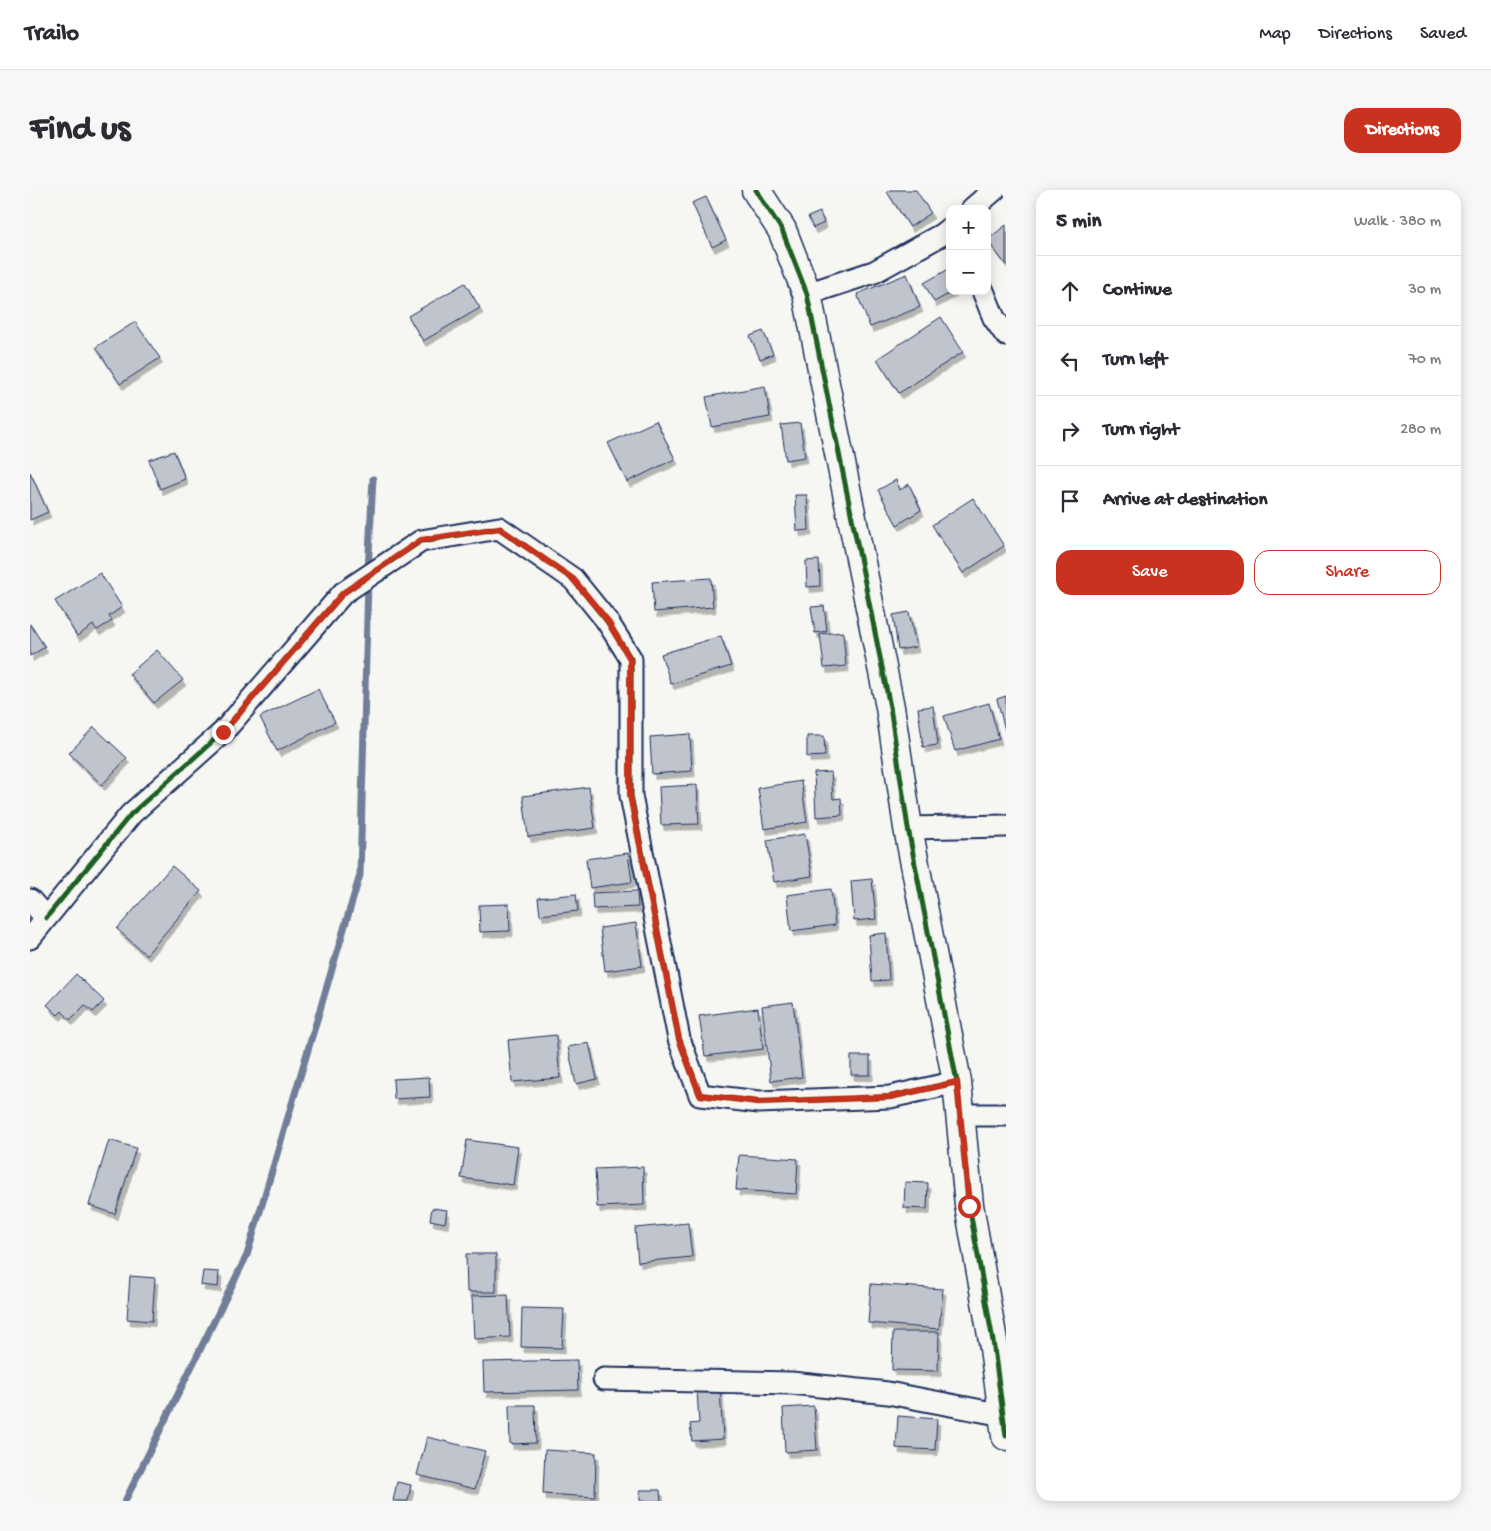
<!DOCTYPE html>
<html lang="en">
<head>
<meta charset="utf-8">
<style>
  body { margin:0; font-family:"Gochi Hand",sans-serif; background:#f7f7f7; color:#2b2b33 }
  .controls { position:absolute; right:15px; top:15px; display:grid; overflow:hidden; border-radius:10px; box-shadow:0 2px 12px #0003 }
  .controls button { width:45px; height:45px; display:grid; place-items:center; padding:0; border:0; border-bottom:1px solid #e1e1e2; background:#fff; color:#2b2b33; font:25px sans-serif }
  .stop { position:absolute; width:15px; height:15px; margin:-11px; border:4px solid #c8321e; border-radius:50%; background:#fff }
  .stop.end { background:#c8321e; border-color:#fff; box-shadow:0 1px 5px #0008 }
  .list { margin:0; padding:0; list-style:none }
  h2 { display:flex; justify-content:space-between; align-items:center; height:65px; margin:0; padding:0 20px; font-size:21px }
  h2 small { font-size:16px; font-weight:400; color:#7c7c81 }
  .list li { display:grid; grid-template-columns:32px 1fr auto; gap:15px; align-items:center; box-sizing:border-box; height:70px; padding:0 20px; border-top:1px solid #e1e1e2 }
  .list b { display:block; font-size:19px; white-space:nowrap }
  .list em { font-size:16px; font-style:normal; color:#7c7c81 }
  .actions { display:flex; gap:10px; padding:15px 20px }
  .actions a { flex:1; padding:11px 0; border:1px solid #c8321e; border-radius:15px; text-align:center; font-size:18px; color:#c8321e }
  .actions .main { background:#c8321e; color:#fff }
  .icon { flex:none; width:28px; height:28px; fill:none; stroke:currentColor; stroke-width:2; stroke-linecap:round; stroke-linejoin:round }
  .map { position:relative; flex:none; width:976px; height:1311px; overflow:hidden; border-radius:15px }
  header { display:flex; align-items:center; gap:30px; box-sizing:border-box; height:70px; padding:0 25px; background:#fff; border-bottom:1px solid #e1e1e2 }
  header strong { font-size:24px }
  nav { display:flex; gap:28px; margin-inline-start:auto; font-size:18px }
  .intro { display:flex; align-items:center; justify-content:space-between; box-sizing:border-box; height:120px; padding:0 30px }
  h1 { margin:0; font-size:35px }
  .button { padding:12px 22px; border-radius:15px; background:#c8321e; color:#fff; font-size:18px; font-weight:700 }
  main { display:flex; gap:30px; padding:0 30px }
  aside { flex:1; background:#fff; border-radius:15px; box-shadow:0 2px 12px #0003 }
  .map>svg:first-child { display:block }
</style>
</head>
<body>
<header>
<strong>Trailo</strong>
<nav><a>Map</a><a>Directions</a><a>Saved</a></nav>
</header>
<div class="intro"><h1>Find us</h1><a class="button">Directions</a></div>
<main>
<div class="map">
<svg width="976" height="1311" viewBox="0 0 976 1311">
  <defs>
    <filter id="shadow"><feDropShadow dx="3" dy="5.5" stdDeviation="0" flood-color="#0004"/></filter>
  </defs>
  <rect width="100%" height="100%" fill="#f6f6f2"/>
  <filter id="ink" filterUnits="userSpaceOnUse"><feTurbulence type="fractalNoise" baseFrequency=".02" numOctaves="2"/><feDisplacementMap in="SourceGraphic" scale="10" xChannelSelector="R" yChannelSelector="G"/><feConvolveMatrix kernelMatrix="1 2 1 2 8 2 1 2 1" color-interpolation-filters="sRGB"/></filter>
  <g filter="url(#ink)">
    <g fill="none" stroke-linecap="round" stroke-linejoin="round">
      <path stroke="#717e99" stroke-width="7" d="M338,381L343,289
        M95,1311L217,1065L330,685L338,391"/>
    </g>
    <path fill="#c0c4cd" stroke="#1b2f5e" filter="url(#shadow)" d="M860,0H886L901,23L880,37L857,2Z
      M676,7L696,50L682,57L662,13Z
      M790,22L794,33L783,38L778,27Z
      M976,35V75L957,50Z
      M917,80L920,86V101H924L904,112L894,93Z
      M877,84L890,117L840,137L827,104Z
      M435,93L450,118L393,151L378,126Z
      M911,127L933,162L869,203L847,169Z
      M105,132L130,168L90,194L66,157Z
      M733,141L743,164L730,169L720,146Z
      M735,196L740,227L682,237L676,207Z
      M626,231L645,269L597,292L578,253Z
      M770,233L775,267L756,270L751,235Z
      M144,261L155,289L130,299L119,270Z
      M0,282L18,322L0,330Z
      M866,290L870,300L879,294L891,320L867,335L848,300Z
      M765,305H777L779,340L767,341Z
      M943,308L974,356L933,383L902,335Z
      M789,370L790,396L777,397L776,371Z
      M70,383L92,417L79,426L82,431L67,440L63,435L47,446L25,411Z
      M681,388L683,417L624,422L622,392Z
      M794,416L797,441L785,443L781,417Z
      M879,422L886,457L868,460L863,425Z
      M0,434L15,457L0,466Z
      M813,442L816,476L794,478L790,444Z
      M691,446L701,476L641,494L631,464Z
      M127,460L153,490L124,513L99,484Z
      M288,499L305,532L247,561L230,527Z
      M976,506V544L967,509Z
      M959,513L969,549L925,561L914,526Z
      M903,516L908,555L893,557L888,518Z
      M64,537L97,568L72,595L39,563Z
      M660,544L662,581L622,584L620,547Z
      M777,546H794L795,566L777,567Z
      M801,582L803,609L811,608L812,625L786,627L784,583Z
      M771,591L777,632L734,639L728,598Z
      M667,595L669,634L631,635L629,597Z
      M559,597L565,638L498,647L493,606Z
      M775,644L782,686L744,692L737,650Z
      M598,663L602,692L560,698L556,669Z
      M142,676L171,701L116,765L87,739Z
      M842,689L846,729L824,731L821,691Z
      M801,699L805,735L761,741L757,705Z
      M607,701L608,717L563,719L562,703Z
      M546,704L548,721L510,725L508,708Z
      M479,714L480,741L450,742L449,715Z
      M606,733L612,776L575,781L570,738Z
      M856,743L859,790L842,791L839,745Z
      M46,784L74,811L63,822L55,815L40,830L32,821L28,825L17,815Z
      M763,812L772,887L741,891L732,816Z
      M728,818L733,859L675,866L669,826Z
      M526,845L530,888L482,892L478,850Z
      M559,853L567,889L546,894L538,857Z
      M821,866H840V885H821Z
      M399,887L400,907L364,909L363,889Z
      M79,950L106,958L85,1024L59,1015Z
      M437,950L488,957L483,995L431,988Z
      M709,965L768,969L766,1004L706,1000Z
      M613,977L614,1015L567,1017L565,979Z
      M875,992L898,993L897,1019L874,1018Z
      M402,1018L417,1020L415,1033L400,1030Z
      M658,1033L662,1067L608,1072L605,1038Z
      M436,1064H466V1102H437Z
      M173,1081L189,1082L188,1097L171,1095Z
      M100,1086L125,1088L122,1131L97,1129Z
      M841,1094L913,1099L909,1139L838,1133Z
      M478,1105L480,1147L444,1149L442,1106Z
      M492,1118L534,1119L532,1158L491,1157Z
      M863,1142H909L908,1181L862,1180Z
      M547,1170L548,1200L454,1202L453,1172Z
      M690,1199L693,1249L662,1251L660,1234L669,1233L667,1200Z
      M479,1215H505L506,1253L480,1254Z
      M784,1216L787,1260L755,1262L753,1218Z
      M868,1226L907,1229L905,1260L866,1258Z
      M397,1247L455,1261L445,1299L387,1285Z
      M515,1260L566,1263L565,1307L513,1304Z
      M367,1292L381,1295L378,1311H363Z
      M610,1300H630L631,1311H610Z"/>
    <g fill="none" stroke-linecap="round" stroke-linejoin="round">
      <defs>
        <path id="street" d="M942,19L964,0
          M953,101L964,128L976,145
          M777,104L844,82L911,45L920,38
          M878,638L976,636
          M0,710L16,728L0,748
          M16,728L101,624L193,542L313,403L391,351L469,338L543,389L577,431L601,469V606L649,849L670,905L729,912L860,907L927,892
          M930,925H976
          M574,1189L761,1193L858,1203L973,1225"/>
        <path id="secondary" d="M726,0L752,40L777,104L860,517L878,638L927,892L939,1015L963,1151L976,1246"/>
      </defs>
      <use href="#street" stroke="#1b2f5e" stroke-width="25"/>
      <use href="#secondary" stroke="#1b2f5e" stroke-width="31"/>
      <use href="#street" stroke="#f6f6f2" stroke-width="21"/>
      <use href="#secondary" stroke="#f6f6f2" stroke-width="28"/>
      <defs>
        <path id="cycleway" d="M726,0L752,40L777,104L860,517L878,638L927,892L939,1015L963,1151L976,1246
          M16,728L101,624L193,542L313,403L391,351L469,338L543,389L577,431L601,469V606L649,849L670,905L729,912L860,907L927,892"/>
      </defs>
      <use href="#cycleway" stroke="#f6f6f2" stroke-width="8"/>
      <use href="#cycleway" stroke="#1b5e20" stroke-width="5"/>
    </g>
  </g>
  <g fill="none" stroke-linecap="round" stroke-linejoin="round" filter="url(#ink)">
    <path stroke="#c8321e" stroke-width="6" d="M193,542L313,403L391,350L469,338L543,389L577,430L600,469V606L649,849L670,905L728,912L860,907L927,892L939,1016"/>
  </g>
</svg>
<div class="controls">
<button>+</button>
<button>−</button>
</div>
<div class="stop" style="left:939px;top:1016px"></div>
<div class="stop end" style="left:193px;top:542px"></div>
</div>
<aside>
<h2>5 min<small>Walk · 380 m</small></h2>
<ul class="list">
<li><svg class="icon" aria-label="ahead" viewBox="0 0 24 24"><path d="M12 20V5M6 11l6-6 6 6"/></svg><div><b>Continue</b></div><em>30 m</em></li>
<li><svg class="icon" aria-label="left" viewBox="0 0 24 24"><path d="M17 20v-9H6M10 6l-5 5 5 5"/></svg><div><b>Turn left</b></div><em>70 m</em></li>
<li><svg class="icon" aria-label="right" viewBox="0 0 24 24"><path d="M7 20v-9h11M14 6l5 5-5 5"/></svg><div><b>Turn right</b></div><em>280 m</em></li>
<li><svg class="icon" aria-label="arrive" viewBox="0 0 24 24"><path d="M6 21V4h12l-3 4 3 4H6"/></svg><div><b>Arrive at destination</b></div></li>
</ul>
<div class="actions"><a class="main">Save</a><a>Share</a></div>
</aside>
</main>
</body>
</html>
